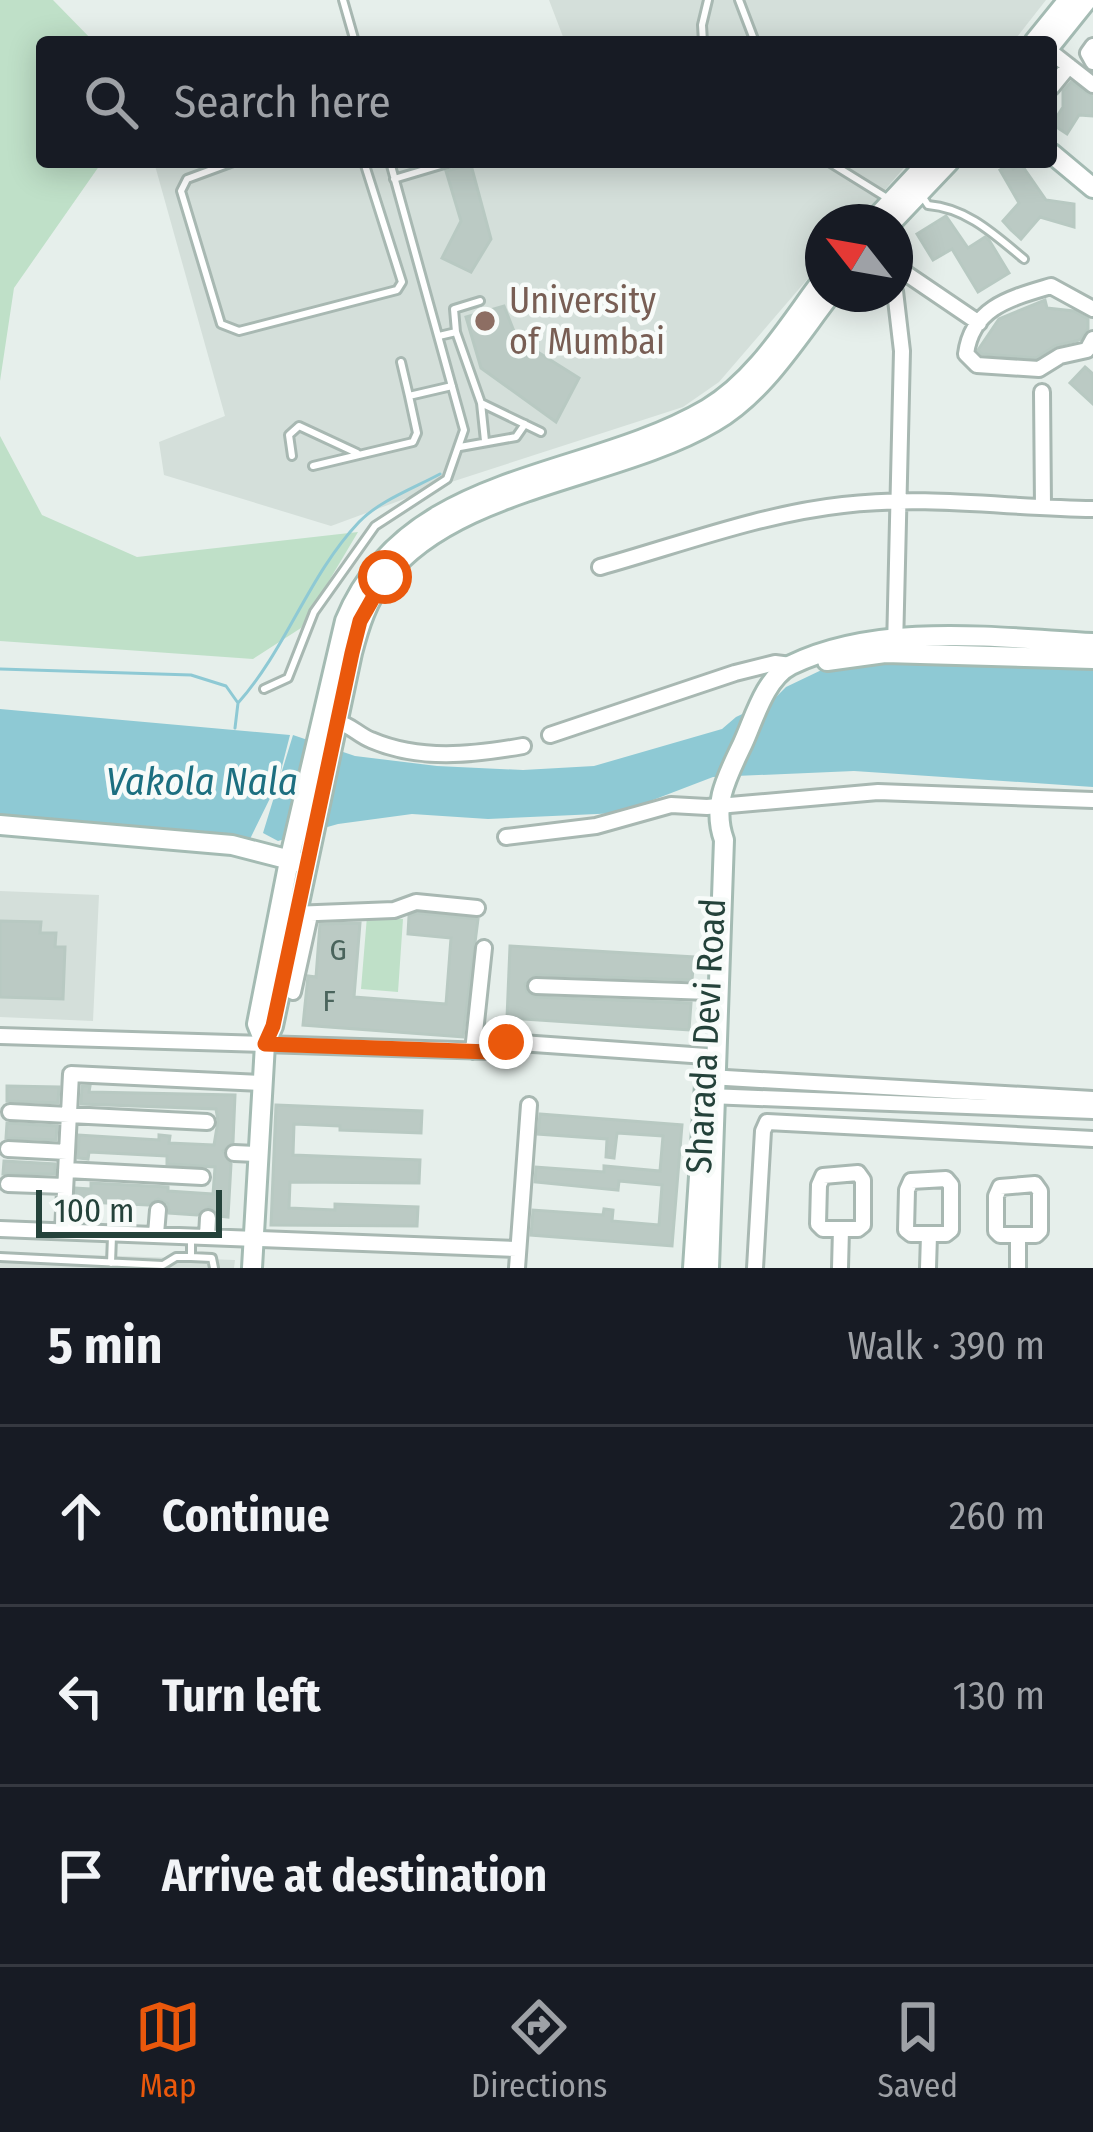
<!DOCTYPE html>
<html lang="en">
<head>
<meta charset="utf-8">
<style>
  body { margin:0; font-family:"Fira Sans Condensed",sans-serif; background:#20242c; color:#f1f3f6 }
  .compass { position:absolute; left:805px; top:204px; width:108px; height:108px; border-radius:50%; background:#171b24; box-shadow:0 6px 30px #0003; rotate:301deg }
  .scale { position:absolute; left:36px; bottom:30px; width:186px; box-sizing:border-box; padding-left:12px; border:6px solid #24423a; border-top:0; font-size:33px; line-height:42px; white-space:nowrap; color:#24423a; -webkit-text-stroke:9px #f7fbf9; paint-order:stroke }
  .stop { position:absolute; width:36px; height:36px; margin:-27px; border:9px solid #ea580c; border-radius:50%; background:#fff }
  .stop.end { background:#ea580c; border-color:#fff; box-shadow:0 3px 12px #0008 }
  .list { margin:0; padding:0; list-style:none }
  h2 { display:flex; justify-content:space-between; align-items:center; height:156px; margin:0; padding:0 48px; font-size:51px }
  h2 small { font-size:39px; font-weight:400; color:#9ea1a6 }
  .list li { display:grid; grid-template-columns:78px 1fr auto; gap:36px; align-items:center; box-sizing:border-box; height:180px; padding:0 48px; border-top:3px solid #363941 }
  .list b { display:block; font-size:45px; white-space:nowrap }
  .list em { font-size:39px; font-style:normal; color:#9ea1a6 }
  .icon { flex:none; width:66px; height:66px; fill:none; stroke:currentColor; stroke-width:2; stroke-linecap:round; stroke-linejoin:round }
  .map { position:relative; flex:none; width:1093px; height:1268px; overflow:hidden }
  .search { position:absolute; background:#171b24; box-shadow:0 6px 30px #0003; left:36px; right:36px; top:36px; height:132px; display:flex; align-items:center; gap:30px; box-sizing:border-box; padding:0 42px; border-radius:12px; color:#9ea1a6; font-size:45px }
  .sheet { height:696px; background:#171b24 }
  nav { display:flex; justify-content:space-around; align-items:center; box-sizing:border-box; height:168px; border-top:3px solid #363941; background:#171b24; font-size:33px; color:#9ea1a6 }
  nav a { display:grid; justify-items:center; gap:6px }
  nav .on { color:#ea580c }
  .map>svg:first-child { display:block }
</style>
</head>
<body>
<div class="map">
<svg width="1093" height="1268" viewBox="0 0 1093 1268">
  <rect width="100%" height="100%" fill="#e6efeb"/>
  <path fill="#d4dfda" d="M549,0H1046L1013,42H565Z
    M154,162H909L857,222H823V261L719,382L683,407L445,484L331,526L164,475L159,442L225,416Z
    M0,891L99,895L93,1021L0,1017Z
    M0,1252L235,1260L234,1268H0Z"/>
  <path fill="#bfe0c8" d="M0,0H53L94,42H42V162H102L14,288L0,381Z
    M0,436L42,515L137,557L358,532L301,628L253,659L0,641Z
    M367,916L403,919L398,992L361,989Z"/>
  <path fill="#8ec9d4" d="M909,657L1093,668V787L854,771L713,777L619,813L488,819L412,814L338,824L278,841L263,833L293,735L355,756L437,766L523,770L594,766L722,729L736,717L774,699L786,687L832,665Z
    M0,709L290,735L278,782L250,839L0,815Z"/>
  <g fill="none" stroke-linecap="round" stroke-linejoin="round">
    <path stroke="#8ec9d4" stroke-width="3" d="M0,669L191,675L226,686L238,703L235,728
      M238,703C287,648 308,576 359,522C379,501 414,488 440,474"/>
  </g>
  <path fill="#bbcac4" stroke="#b8c9c2" stroke-width="3" d="M1071,82L1093,97V116L1079,115L1067,134L1052,124L1063,107V91Z
    M1010,164L1013,169L1021,164L1046,200L1074,204V227L1040,217L1021,239L1011,230L1003,221L1019,203L1000,170Z
    M471,165L491,239L471,272L442,258L461,221L446,171Z
    M946,216L968,248L985,237L989,240L1009,273L978,292L952,249L933,260L917,234Z
    M1045,300L1047,308L1074,311L1088,319V329L1080,340L1055,346L1036,358L982,354L978,350L999,319Z
    M504,306L517,339L579,378L556,422L481,368L466,317Z
    M1085,367L1093,374V404L1070,383Z
    M417,913L478,919L463,1037L303,1025L308,976L316,977L320,924L360,923L354,997L446,1004L451,938L408,934L409,916Z
    M0,921L41,922L40,933H56L55,947H65L63,999L0,997Z
    M510,946L694,957L692,980L536,975L525,984L527,992L536,997L691,1003L689,1030L507,1018Z
    M7,1086L59,1087L58,1103L7,1101Z
    M82,1086H90L89,1092L235,1095L233,1142L223,1151L231,1164L228,1217L219,1216L210,1207L197,1215L169,1213L168,1204L158,1199L148,1205L86,1202V1209L75,1208L76,1188L91,1189V1183L168,1187V1191L213,1194L215,1167L167,1164V1156L89,1152L88,1159L78,1158L79,1135L159,1140V1135L170,1136L169,1143L214,1145L218,1121L216,1109L81,1104Z
    M276,1105L422,1111L421,1133L340,1130V1126L294,1124L293,1155L420,1160L419,1183L290,1182L289,1208L335,1210V1204L418,1207L417,1226L271,1225Z
    M540,1114L682,1125L672,1246L531,1235L533,1210L603,1215L604,1209L613,1210L612,1221L659,1225L662,1185L619,1181L618,1190L535,1182L536,1167L604,1172V1166L660,1171L663,1136L617,1133L614,1158L606,1157L607,1139L538,1134Z
    M7,1123L57,1126L56,1140L6,1138Z
    M4,1161L55,1164V1174H3Z"/>
  <g fill="none" stroke-linecap="round" stroke-linejoin="round">
    <defs>
      <path id="lane" d="M343,0L355,42
        M739,0L755,42
        M703,42L702,25L708,0
        M233,162L187,179L181,191L221,324L239,331L397,290L402,282L364,162
        M829,162L887,198
        M394,179L451,162
        M922,196L928,205C967,208 995,235 1024,259
        M456,332L454,309L480,301
        M439,336L456,332L481,403L541,432
        M401,362L409,396
        M481,403L485,441
        M460,447L516,437L525,424
        M292,456L289,435L299,426L357,453
        M313,466L413,442L417,433L409,396L452,386
        M264,689L288,678L314,612L375,526L447,479L464,430L390,162
        M0,1257L163,1265L176,1257H191V1239
        M191,1257L212,1258L214,1268
        M111,1263L112,1236"/>
      <path id="street" d="M1093,46L1088,53L1093,62
        M1051,52L1093,85
        M1051,88L1069,66
        M895,266L979,323
        M895,291L902,351L895,648
        M1093,309L1051,286C1011,298 972,307 966,354L977,365L1039,369L1060,356L1087,350L1093,339
        M1042,392L1043,507
        M600,567C679,545 761,514 843,505C926,495 1010,508 1093,509
        M337,722C351,725 358,735 371,740C420,761 472,755 523,746
        M550,735L735,673L775,663L791,665
        M506,837L596,826L671,805L707,807L878,792L1093,800
        M292,914L394,910L416,902L477,908
        M536,986L710,992
        M293,992L310,915
        M0,1036L490,1051L506,1042L706,1056
        M473,1051L484,948
        M709,1077L1093,1099
        M709,1096L1093,1111
        M10,1112L207,1122
        M8,1149L67,1152
        M234,1153L258,1154
        M66,1170L202,1177
        M858,1173L863,1180V1225L858,1229H823L818,1224L819,1185L823,1176Z
        M946,1179L951,1185V1230L946,1234H911L906,1230L907,1190L911,1181Z
        M8,1184L65,1186
        M1035,1184L1040,1191V1231L1036,1235H1000L996,1231V1196L1000,1187Z
        M0,1229L517,1249
        M63,1231L71,1074L262,1083
        M156,1234L158,1210
        M207,1236L208,1218
        M517,1268L529,1105
        M755,1268L763,1131L767,1122L1093,1139
        M840,1268L841,1229
        M928,1268L929,1235
        M1018,1268V1236"/>
      <path id="secondary" d="M1034,42L1068,0
        M1051,45L1087,0
        M1051,153L1093,188
        M872,222L928,162
        M892,222L949,162
        M827,661L885,653L1093,659
        M0,825L232,845L298,862
        M265,1044L257,1024L289,861L345,621C406,471 584,481 707,409C756,380 789,324 823,279
        M252,1268L265,1044L273,1026L352,653C359,626 367,600 385,578C455,487 618,479 714,422C764,393 796,339 831,294
        M693,1268L706,1069
        M709,1268L724,840C711,804 728,775 743,743C754,719 765,678 791,665C879,622 997,638 1093,643"/>
    </defs>
    <use href="#lane" stroke="#a8b8b2" stroke-width="12"/>
    <use href="#street" stroke="#a8b8b2" stroke-width="20"/>
    <use href="#secondary" stroke="#a4bbb3" stroke-width="24"/>
    <use href="#lane" stroke="#fff" stroke-width="6"/>
    <use href="#street" stroke="#fff" stroke-width="14"/>
    <use href="#secondary" stroke="#fff" stroke-width="18"/>
  </g>
  <g fill="none" stroke-linecap="round" stroke-linejoin="round">
    <path stroke="#ea580c" stroke-width="15" d="M385,577L360,621L352,653L273,1026L265,1044L490,1052L506,1042"/>
  </g>
  <circle fill="#8d6e63" stroke="#f7fbf9" stroke-width="4.5" cx="485" cy="321" r="12"/>
  <g text-anchor="middle" stroke-width="9" stroke-linejoin="round" paint-order="stroke">
    <g font-size="30" fill="#4a645c">
      <text x="338" y="960">G</text>
      <text x="329" y="1011">F</text>
    </g>
    <g font-size="36" fill="#785e54" stroke="#f7fbf9" text-anchor="start">
      <text x="509" y="313">University<tspan x="509" dy="41">of Mumbai</tspan></text>
    </g>
    <g font-size="36" fill="#24423a" stroke="#f7fbf9">
      <text transform="translate(705 1036) rotate(-87)" y="13">Sharada Devi Road</text>
    </g>
    <g font-size="39" font-style="italic" fill="#1c6f80" stroke="#f7fbf9">
      <text x="202" y="795">Vakola Nala</text>
    </g>
  </g>
</svg>
<svg class="compass" viewBox="-18 -18 36 36"><path d="M0-13l5 13h-10z" fill="#e53935"/><path d="M0 13l5-13h-10z" fill="#9ea1a6"/></svg>
<div class="scale">100 m</div>
<div class="stop" style="left:385px;top:577px"></div>
<div class="stop end" style="left:506px;top:1042px"></div>
<div class="search"><svg class="icon" aria-label="search" viewBox="0 0 24 24"><circle cx="10" cy="10" r="6"/><path d="M15 15l6 6"/></svg>Search here</div>
</div>
<section class="sheet">
<h2>5 min<small>Walk · 390 m</small></h2>
<ul class="list">
<li><svg class="icon" aria-label="ahead" viewBox="0 0 24 24"><path d="M12 20V5M6 11l6-6 6 6"/></svg><div><b>Continue</b></div><em>260 m</em></li>
<li><svg class="icon" aria-label="left" viewBox="0 0 24 24"><path d="M17 20v-9H6M10 6l-5 5 5 5"/></svg><div><b>Turn left</b></div><em>130 m</em></li>
<li><svg class="icon" aria-label="arrive" viewBox="0 0 24 24"><path d="M6 21V4h12l-3 4 3 4H6"/></svg><div><b>Arrive at destination</b></div></li>
</ul>
</section>
<nav>
<a class="on"><svg class="icon" aria-label="map" viewBox="0 0 24 24"><path d="M3 6l6-2 6 2 6-2v14l-6 2-6-2-6 2zM9 4v14M15 6v14"/></svg>Map</a>
<a><svg class="icon" aria-label="directions" viewBox="0 0 24 24"><path d="M12 3l9 9-9 9-9-9zM9 14v-3h6M13 9l2 2-2 2"/></svg>Directions</a>
<a><svg class="icon" aria-label="saved" viewBox="0 0 24 24"><path d="M7 4h10v16l-5-4-5 4z"/></svg>Saved</a>
</nav>
</body>
</html>
